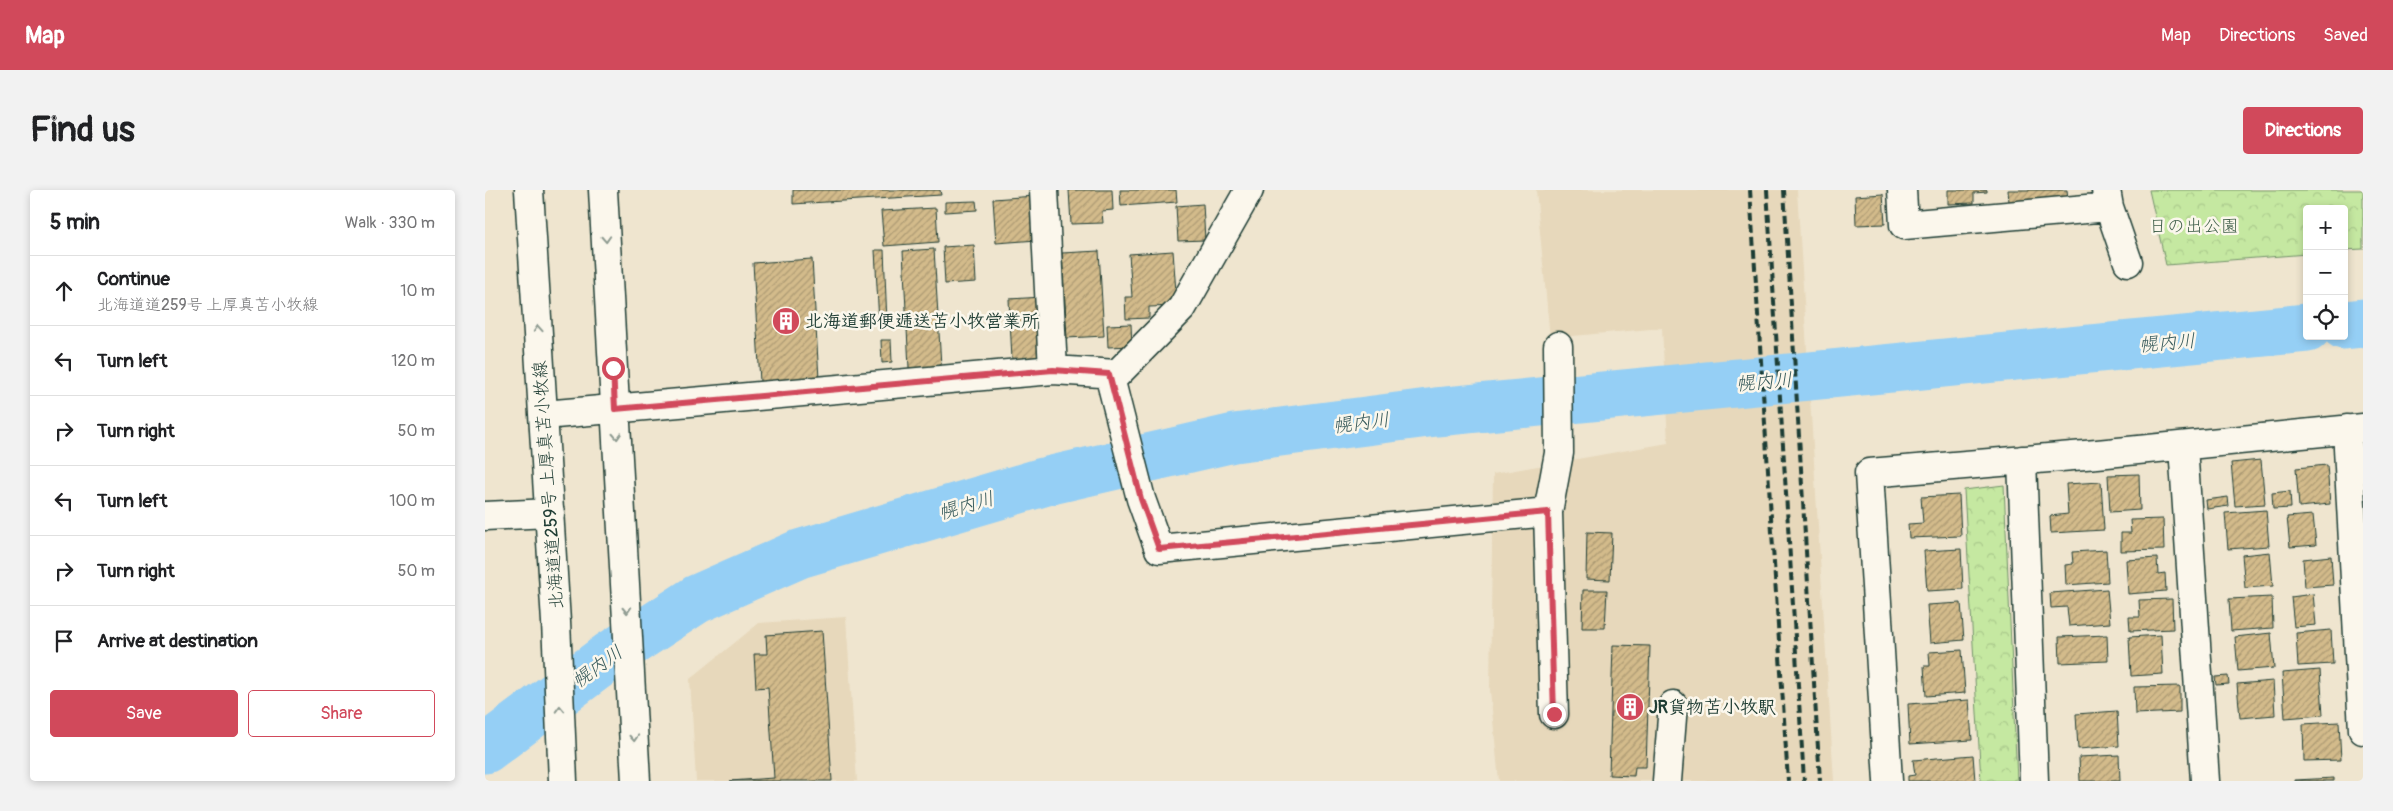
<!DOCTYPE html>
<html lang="en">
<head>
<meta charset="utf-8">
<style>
  body { margin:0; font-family:Pangolin,"Klee One",sans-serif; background:#f2f2f2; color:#202124 }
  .controls { position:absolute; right:15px; top:15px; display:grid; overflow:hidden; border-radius:5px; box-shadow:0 2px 8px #0003 }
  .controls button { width:45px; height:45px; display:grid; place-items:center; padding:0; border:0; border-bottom:1px solid #e0e0e0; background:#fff; color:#202124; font:25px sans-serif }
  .stop { position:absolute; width:15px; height:15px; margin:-11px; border:4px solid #d1495b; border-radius:50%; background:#fff }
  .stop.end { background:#d1495b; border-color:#fff; box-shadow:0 1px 5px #0008 }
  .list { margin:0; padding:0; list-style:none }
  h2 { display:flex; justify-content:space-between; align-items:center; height:65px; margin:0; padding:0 20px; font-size:21px }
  h2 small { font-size:16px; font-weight:400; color:#757577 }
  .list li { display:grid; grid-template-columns:32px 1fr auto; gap:15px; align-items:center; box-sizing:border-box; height:70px; padding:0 20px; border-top:1px solid #e0e0e0 }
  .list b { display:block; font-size:19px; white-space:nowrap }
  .list p { margin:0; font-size:16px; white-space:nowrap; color:#757577 }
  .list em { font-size:16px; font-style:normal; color:#757577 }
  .actions { display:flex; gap:10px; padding:15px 20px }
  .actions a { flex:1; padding:11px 0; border:1px solid #d1495b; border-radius:5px; text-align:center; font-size:18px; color:#d1495b }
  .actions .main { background:#d1495b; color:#fff }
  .icon { flex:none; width:28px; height:28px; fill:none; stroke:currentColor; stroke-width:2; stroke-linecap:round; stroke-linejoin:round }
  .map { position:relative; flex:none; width:1878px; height:591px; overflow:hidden; border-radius:5px }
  header { display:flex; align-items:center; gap:30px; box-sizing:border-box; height:70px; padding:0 25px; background:#d1495b; color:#fff }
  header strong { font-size:24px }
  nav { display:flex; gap:28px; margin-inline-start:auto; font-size:18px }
  .intro { display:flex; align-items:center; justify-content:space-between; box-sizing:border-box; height:120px; padding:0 30px }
  h1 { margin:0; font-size:35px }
  .button { padding:12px 22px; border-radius:5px; background:#d1495b; color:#fff; font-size:18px; font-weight:700 }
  main { display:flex; gap:30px; padding:0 30px }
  aside { flex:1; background:#fff; border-radius:5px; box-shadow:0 2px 8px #0003 }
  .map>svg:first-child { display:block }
</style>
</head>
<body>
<header>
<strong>Map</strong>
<nav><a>Map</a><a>Directions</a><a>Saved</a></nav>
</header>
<div class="intro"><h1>Find us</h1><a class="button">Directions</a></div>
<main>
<aside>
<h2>5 min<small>Walk · 330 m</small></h2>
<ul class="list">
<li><svg class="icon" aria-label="ahead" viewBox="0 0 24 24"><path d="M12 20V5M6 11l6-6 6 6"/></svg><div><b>Continue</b><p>北海道道259号 上厚真苫小牧線</p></div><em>10 m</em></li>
<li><svg class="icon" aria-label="left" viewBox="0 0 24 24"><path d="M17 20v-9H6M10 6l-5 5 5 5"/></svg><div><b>Turn left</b></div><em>120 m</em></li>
<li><svg class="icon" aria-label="right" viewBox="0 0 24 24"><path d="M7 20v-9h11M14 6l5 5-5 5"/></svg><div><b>Turn right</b></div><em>50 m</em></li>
<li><svg class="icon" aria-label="left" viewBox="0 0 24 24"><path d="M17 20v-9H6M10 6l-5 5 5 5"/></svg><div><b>Turn left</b></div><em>100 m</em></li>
<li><svg class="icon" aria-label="right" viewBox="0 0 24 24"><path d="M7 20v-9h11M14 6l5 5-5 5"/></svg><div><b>Turn right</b></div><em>50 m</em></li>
<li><svg class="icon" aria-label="arrive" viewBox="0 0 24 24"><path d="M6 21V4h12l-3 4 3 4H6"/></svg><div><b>Arrive at destination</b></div></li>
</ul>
<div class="actions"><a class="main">Save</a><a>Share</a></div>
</aside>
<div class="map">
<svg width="1878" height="591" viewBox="0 0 1878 591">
  <defs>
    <pattern id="park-crowns" width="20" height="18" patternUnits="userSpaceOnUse" patternTransform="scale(1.25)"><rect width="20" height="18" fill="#c5e8a1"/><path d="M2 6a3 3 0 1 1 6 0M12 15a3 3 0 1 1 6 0" fill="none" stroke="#a9c88b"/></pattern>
    <pattern id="building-hatch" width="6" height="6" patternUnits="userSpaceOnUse" patternTransform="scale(1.25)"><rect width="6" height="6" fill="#d3bb8b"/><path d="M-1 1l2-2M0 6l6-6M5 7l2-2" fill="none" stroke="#ab9972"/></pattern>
  </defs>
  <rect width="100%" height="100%" fill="#efe5cf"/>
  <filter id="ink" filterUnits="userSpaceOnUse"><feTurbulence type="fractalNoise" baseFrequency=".02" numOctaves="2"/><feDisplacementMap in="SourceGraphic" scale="10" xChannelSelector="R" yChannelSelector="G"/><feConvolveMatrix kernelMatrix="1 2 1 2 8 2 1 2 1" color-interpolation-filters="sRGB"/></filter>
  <g filter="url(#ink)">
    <path fill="#e7d8bb" d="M1051,0H1312L1349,591H1014L1005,500L1008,284L1183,253L1177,138L1065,148Z
      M361,427L372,591H211L205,489L274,433Z"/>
    <path fill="url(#park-crowns)" stroke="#72926a" d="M1664,0H1878V59L1859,60V19H1822V64L1681,75Z
      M1519,295L1532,591H1496L1479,300Z"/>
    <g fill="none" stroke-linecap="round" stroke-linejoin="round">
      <path stroke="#95cff5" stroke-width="49" d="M1859,135L1878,133
        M0,559L126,465L212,409L314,364L558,292L749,248L951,222L1822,138"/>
    </g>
    <path fill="url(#building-hatch)" stroke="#1f3d34" d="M308,0H455L456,5L308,14Z
      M584,0H627L628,20L617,21L618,33L586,34Z
      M635,0H691L692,12L636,16Z
      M1463,0H1502V2L1489,3V13L1463,14Z
      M1523,0H1582L1583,9L1524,12Z
      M1398,4L1400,34L1371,35L1370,6Z
      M550,6L552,50L511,53L508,9Z
      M491,11L492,20L460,22V12Z
      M718,14L720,50L693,51L691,16Z
      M451,18L453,52L399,56L396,21Z
      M489,55L491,92L460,94L458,57Z
      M449,59L456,176L424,178L418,61Z
      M390,60H399L402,133H394Z
      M614,61L619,146L582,148L577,63Z
      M688,61L692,116L664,117V128L641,129L640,107H647L644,64Z
      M327,69L334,189L275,192L268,73Z
      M558,107L561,168L527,170L524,109Z
      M646,134L647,156L623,157L622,135Z
      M396,150H406L407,172L397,173Z
      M1776,270L1780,314L1750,316L1746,273Z
      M1842,275L1845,314L1814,317L1811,278Z
      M1654,284L1655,320L1625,322L1623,285Z
      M1616,292L1619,340L1566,343L1565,326L1583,324L1581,294Z
      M1805,301L1806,318L1788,319L1787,303Z
      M1474,305L1476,346L1424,348L1423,334L1438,333L1436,307Z
      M1743,307L1744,316L1722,319L1721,310Z
      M1781,320L1784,356L1743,359L1740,323Z
      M1828,325L1831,355L1805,357L1802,327Z
      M1678,329L1679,360L1636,361V343H1646L1645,330Z
      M1102,342L1127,343L1125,390L1101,389Z
      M1476,359L1478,399L1442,401L1439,361Z
      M1621,360L1623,392L1581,395L1580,375L1588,374L1587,362Z
      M1785,362L1788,396L1760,398L1757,365Z
      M1846,366L1848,395L1820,397L1818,369Z
      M1672,368L1673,384L1680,383L1681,401L1643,404L1641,370Z
      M1622,399L1625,433L1584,436L1582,417L1566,418L1565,403Z
      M1098,400H1122L1120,438H1097Z
      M1828,404L1831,435L1809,437L1806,407Z
      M1787,407L1788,438L1746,441L1744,409Z
      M1687,409L1688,439L1645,441L1644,427H1655L1654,410Z
      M1476,413L1479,450L1445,453L1442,415Z
      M1846,440L1848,474L1813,476L1811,443Z
      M337,441L347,591H245L289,588L283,497L271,498L269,464H282L281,445Z
      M1786,443L1789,478L1753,481L1750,447Z
      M1622,445L1623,471L1575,473L1574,447Z
      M1676,445L1678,484L1646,486L1644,447Z
      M1128,455L1165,456L1161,577H1150L1149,586L1124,585Z
      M1477,460L1480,503L1441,506L1439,476H1445L1444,462Z
      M1835,480L1838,525L1800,528L1797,483Z
      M1743,486L1744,494L1731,495L1730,487Z
      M1788,491L1790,525L1755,528L1752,494Z
      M1695,496V522L1650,524L1649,497Z
      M1484,510L1487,550L1425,554L1423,514Z
      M1632,521L1634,556L1593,559L1591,524Z
      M1854,532L1856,570L1819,571L1818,534Z
      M1488,565L1490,591H1423V586L1430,585L1428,570Z
      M1634,565L1635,591H1595L1594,567Z
      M1849,588V591H1810V590Z"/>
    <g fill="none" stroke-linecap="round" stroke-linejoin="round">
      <defs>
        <path id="minor" d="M559,0L568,180
          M1417,0L1419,35L1624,17
          M1621,0L1624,17L1643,72
          M624,184L656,309L674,359L1063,322L1069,524
          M59,225L568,180L632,184L697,118L764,0
          M1862,239L1878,540
          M1698,256L1720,591
          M1537,270L1549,591
          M1063,322L1074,263L1073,156
          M0,326L65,323
          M1182,591L1188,515
          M1403,591L1384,283L1612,264L1878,238"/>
        <path id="major" d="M44,0L71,432L78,591
          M118,0L151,591"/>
      </defs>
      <use href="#minor" stroke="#1f3d34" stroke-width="31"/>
      <use href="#major" stroke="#1f3d34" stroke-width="31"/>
      <use href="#minor" stroke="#fbf7ec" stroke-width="28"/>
      <use href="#major" stroke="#fbf7ec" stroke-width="28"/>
      <path stroke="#1f3d34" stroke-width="4" stroke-dasharray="8 4" stroke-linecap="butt" d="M1265,0L1303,591
        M1282,0L1319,591
        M1299,0L1335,591"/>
    </g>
    <defs><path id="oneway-chevron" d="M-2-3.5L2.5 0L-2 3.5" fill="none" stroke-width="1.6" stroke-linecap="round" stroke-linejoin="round" transform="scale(1.25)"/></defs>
    <g stroke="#8d9a90">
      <use href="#oneway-chevron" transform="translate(121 49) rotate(87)"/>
      <use href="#oneway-chevron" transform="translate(53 139) rotate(-94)"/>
      <use href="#oneway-chevron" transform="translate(132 246) rotate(87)"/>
      <use href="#oneway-chevron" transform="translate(142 420) rotate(87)"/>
      <use href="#oneway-chevron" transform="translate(75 519) rotate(-92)"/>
      <use href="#oneway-chevron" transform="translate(149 548) rotate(87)"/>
    </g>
  </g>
  <g fill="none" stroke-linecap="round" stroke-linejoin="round" filter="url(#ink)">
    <path stroke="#d1495b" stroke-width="6" d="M128,178L130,219L568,180L624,184L656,309L674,359L1063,322L1069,524"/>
  </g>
  <defs>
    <symbol id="building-disc" viewBox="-11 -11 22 22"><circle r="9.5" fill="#d1495b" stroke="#fbf7ec"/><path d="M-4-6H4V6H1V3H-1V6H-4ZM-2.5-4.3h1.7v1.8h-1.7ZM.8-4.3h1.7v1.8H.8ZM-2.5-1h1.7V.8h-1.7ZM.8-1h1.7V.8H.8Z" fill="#fff"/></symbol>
  </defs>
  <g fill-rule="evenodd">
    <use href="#building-disc" x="285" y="115" width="32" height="32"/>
    <use href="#building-disc" x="1129" y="501" width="32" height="32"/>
  </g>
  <g text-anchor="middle" stroke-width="5" stroke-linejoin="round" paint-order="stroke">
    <g font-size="18" fill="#405f4a" stroke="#fbf7ec">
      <text x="1709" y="42">日の出公園</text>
    </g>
    <g font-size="18" font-weight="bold" fill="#1f3d34" stroke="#fbf7ec" text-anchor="start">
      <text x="320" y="137">北海道郵便逓送苫小牧営業所</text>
      <text x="1164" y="523">JR貨物苫小牧駅</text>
    </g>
    <g font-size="18" fill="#1f3d34" stroke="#fbf7ec">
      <text transform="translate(63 295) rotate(-94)" y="6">北海道道259号 上厚真苫小牧線</text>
    </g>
    <g font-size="19" font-style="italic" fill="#375a5b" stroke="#fbf7ec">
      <text transform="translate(1682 152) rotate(-5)" y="7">幌内川</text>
      <text transform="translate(1279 191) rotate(-5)" y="7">幌内川</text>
      <text transform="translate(876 232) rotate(-7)" y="7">幌内川</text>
      <text transform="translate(481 315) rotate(-16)" y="7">幌内川</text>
      <text transform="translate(112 476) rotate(-36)" y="7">幌内川</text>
    </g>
  </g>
</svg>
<div class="controls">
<button>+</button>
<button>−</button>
<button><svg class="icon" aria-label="locate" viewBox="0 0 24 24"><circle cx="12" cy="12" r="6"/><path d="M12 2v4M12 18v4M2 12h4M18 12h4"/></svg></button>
</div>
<div class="stop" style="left:128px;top:178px"></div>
<div class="stop end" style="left:1069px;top:524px"></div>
</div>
</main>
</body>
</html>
